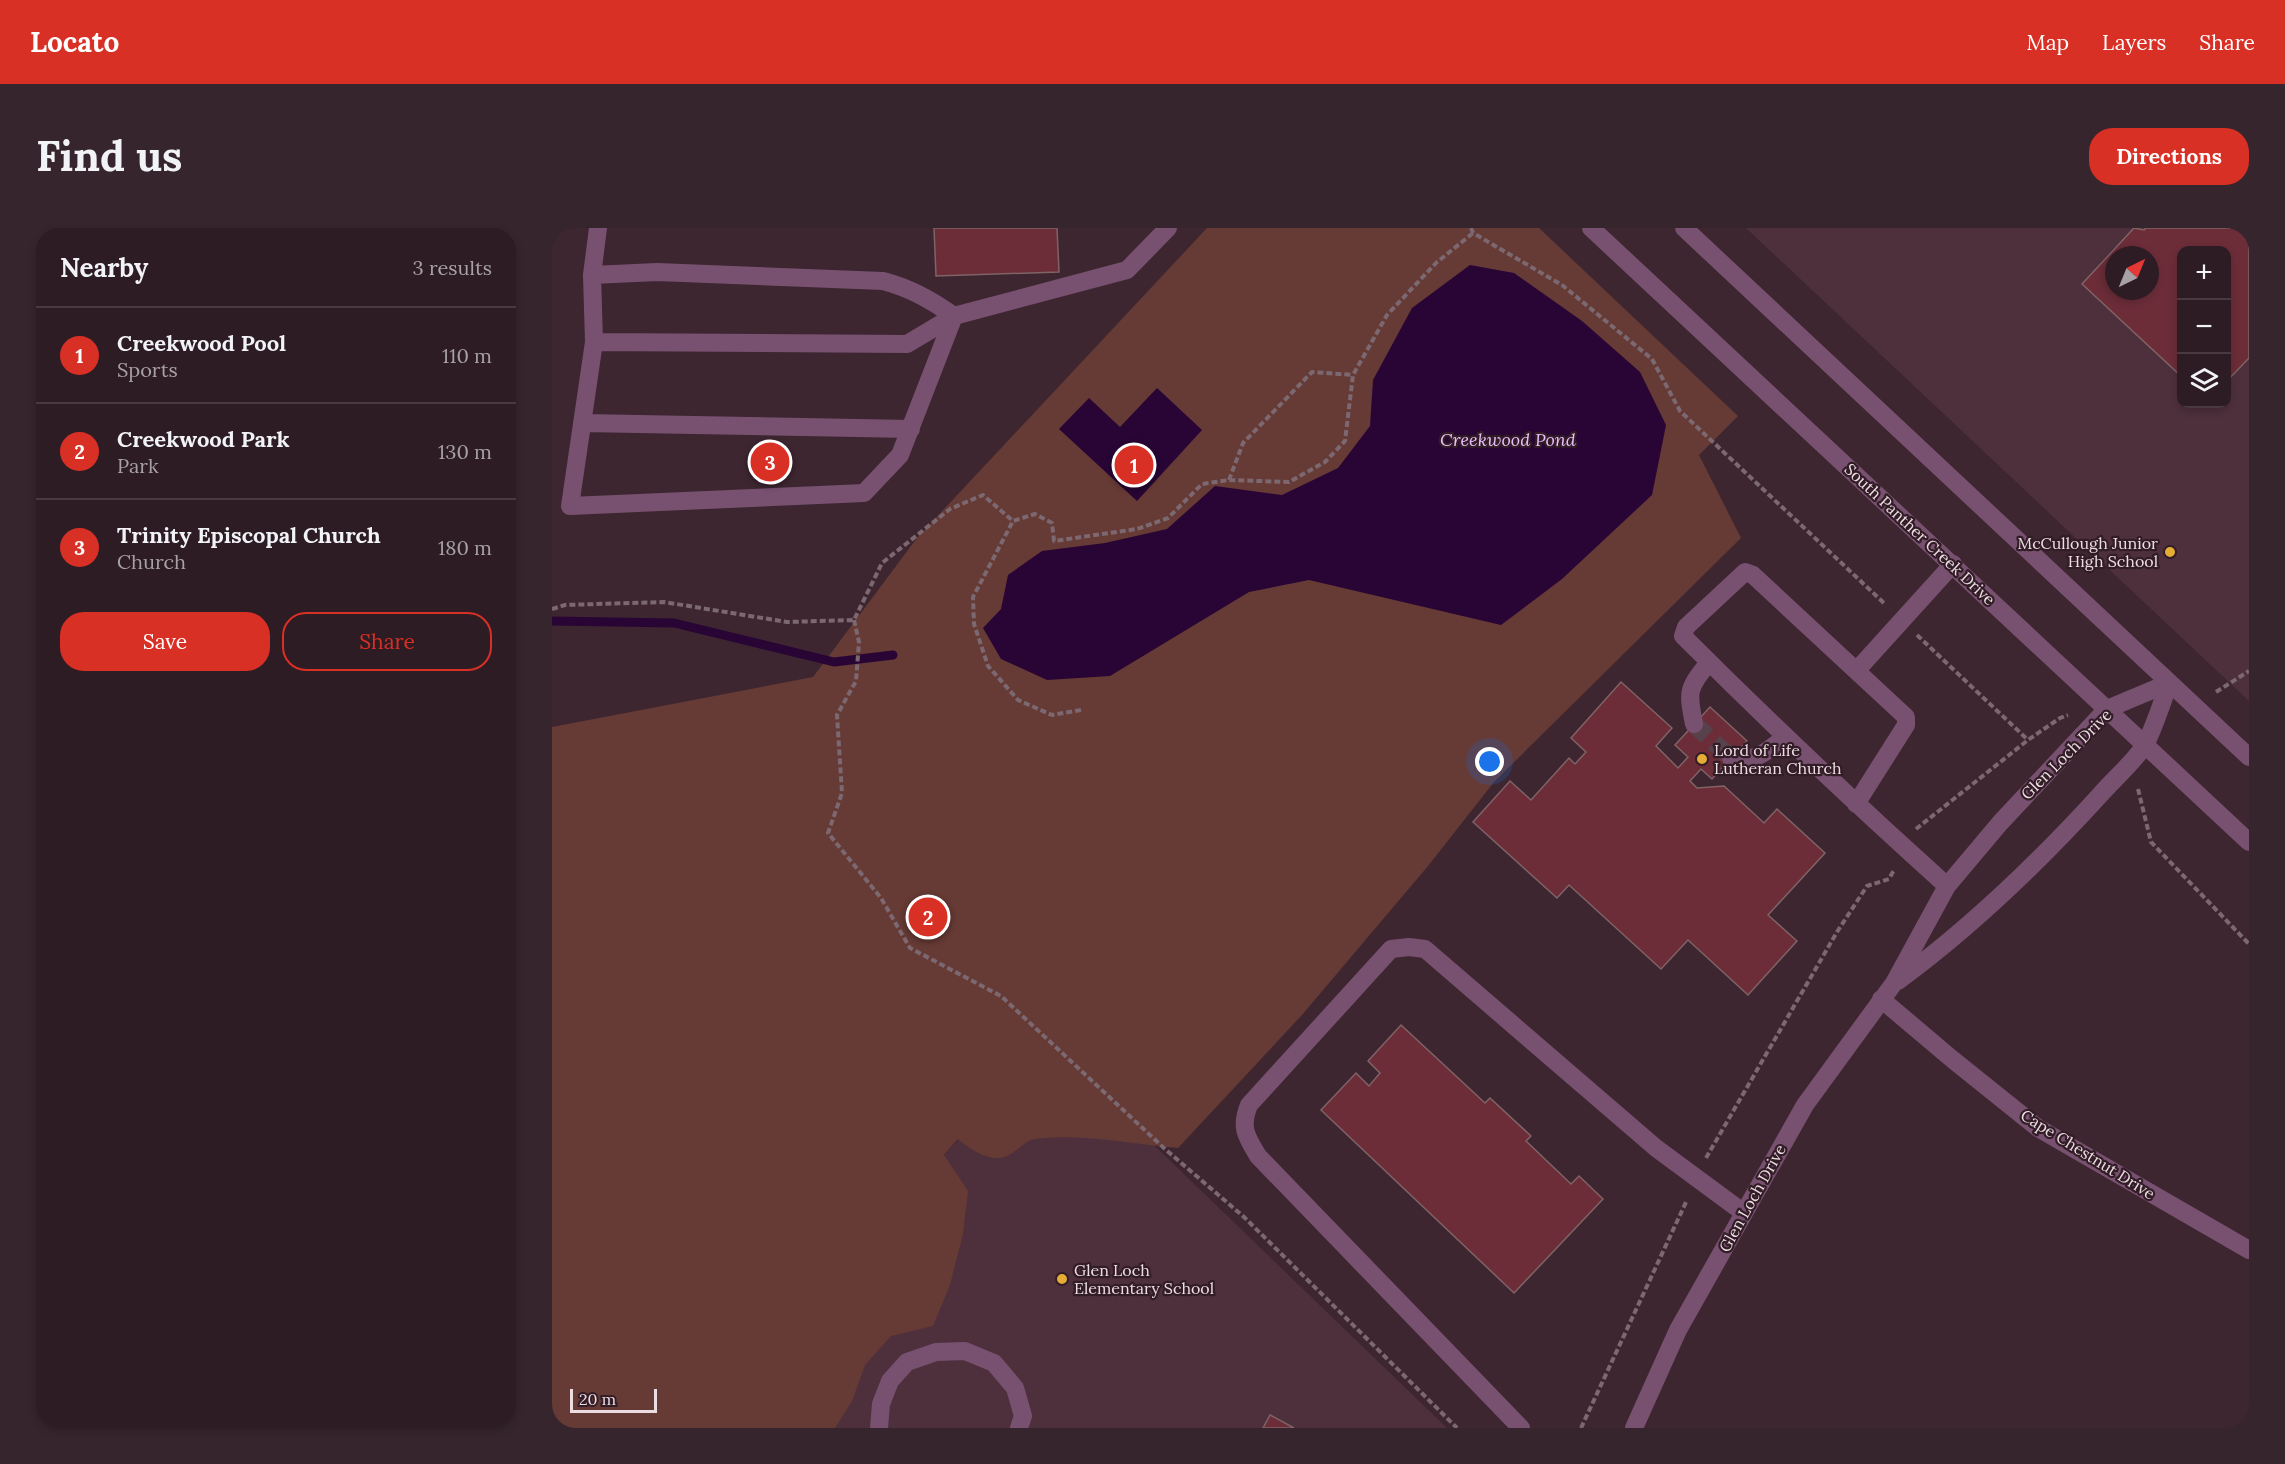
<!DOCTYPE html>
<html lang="en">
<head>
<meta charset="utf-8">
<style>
  body { margin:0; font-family:Lora,serif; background:#36252c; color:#f1f3f6 }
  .controls { position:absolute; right:18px; top:18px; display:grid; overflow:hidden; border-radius:12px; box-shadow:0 3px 9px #0003 }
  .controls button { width:54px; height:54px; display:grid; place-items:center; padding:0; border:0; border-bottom:2px solid #493a41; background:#2e1c24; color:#f1f3f6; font:30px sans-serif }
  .compass { position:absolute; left:1553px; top:18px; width:54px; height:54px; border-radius:50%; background:#2e1c24; box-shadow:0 3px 9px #0003; rotate:43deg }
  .scale { position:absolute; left:18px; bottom:15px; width:87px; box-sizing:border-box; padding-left:6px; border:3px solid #ecdde3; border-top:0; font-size:16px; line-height:21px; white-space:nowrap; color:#ecdde3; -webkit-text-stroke:4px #321c26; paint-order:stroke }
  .you { position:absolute; left:938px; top:534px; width:21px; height:21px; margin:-15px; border:4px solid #fff; border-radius:50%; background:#1a73e8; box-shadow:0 0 0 9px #1a73e833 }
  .badge { display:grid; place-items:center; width:39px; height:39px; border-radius:50%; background:#d93025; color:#fff; font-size:20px; font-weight:700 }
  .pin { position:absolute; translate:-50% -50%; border:3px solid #fff; box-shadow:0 2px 6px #0006 }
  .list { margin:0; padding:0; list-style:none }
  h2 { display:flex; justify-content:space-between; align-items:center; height:78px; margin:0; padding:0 24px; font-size:26px }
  h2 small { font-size:20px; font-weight:400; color:#a7a1a6 }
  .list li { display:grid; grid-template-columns:39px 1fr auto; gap:18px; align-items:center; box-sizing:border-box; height:96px; padding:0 24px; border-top:2px solid #493a41 }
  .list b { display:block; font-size:22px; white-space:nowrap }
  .list p { margin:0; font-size:20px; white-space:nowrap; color:#a7a1a6 }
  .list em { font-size:20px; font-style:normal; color:#a7a1a6 }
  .actions { display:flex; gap:12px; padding:18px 24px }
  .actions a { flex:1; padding:14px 0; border:2px solid #d93025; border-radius:24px; text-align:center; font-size:21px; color:#d93025 }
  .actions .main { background:#d93025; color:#fff }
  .icon { flex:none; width:33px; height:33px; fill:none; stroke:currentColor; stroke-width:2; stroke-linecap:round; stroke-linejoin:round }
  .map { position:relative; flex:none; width:1697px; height:1200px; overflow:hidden; border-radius:24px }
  header { display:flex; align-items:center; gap:36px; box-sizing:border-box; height:84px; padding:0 30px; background:#d93025; color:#fff }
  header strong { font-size:28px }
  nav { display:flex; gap:33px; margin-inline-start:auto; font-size:21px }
  .intro { display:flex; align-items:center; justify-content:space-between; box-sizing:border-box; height:144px; padding:0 36px }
  h1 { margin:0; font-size:42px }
  .button { padding:15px 27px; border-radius:24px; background:#d93025; color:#fff; font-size:21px; font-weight:700 }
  main { display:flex; gap:36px; padding:0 36px }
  aside { flex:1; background:#2e1c24; border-radius:24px; box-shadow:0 3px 9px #0003 }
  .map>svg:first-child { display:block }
</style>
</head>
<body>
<header>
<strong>Locato</strong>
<nav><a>Map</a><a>Layers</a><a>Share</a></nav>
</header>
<div class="intro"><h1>Find us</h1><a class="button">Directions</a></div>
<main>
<aside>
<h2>Nearby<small>3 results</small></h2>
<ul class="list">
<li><span class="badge">1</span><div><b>Creekwood Pool</b><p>Sports</p></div><em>110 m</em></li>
<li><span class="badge">2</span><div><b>Creekwood Park</b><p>Park</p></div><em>130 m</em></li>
<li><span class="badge">3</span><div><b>Trinity Episcopal Church</b><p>Church</p></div><em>180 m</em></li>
</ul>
<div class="actions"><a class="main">Save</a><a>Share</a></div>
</aside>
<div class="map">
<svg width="1697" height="1200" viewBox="0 0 1697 1200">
  <rect width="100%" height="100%" fill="#3d2630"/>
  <path fill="#4e303d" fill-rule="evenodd" d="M1194,0H1697V473ZM1630,22H1674V176H1630ZM1562,27H1598V63H1562Z
    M495,814L895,1200H144Z"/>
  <path fill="#663a35" d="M655,0H987L1186,188L1147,227L1189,310L942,554L876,638L750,787L626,920C580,916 528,905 483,911C470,913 462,929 447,930C433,931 416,920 406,911L392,927L416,963L411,1006L398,1057L381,1098L339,1108L313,1137L300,1173L283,1200H0V499L261,449L365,310Z"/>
  <path fill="#290535" d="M918,37L962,45L1030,93L1088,144L1114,197L1100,267L1010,351L949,397L757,352L697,364L558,448L495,452L449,431L431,400L449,381L456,347L490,323L553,315L615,301L663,258L730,267L786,240L818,198L821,152L860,80Z
    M605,160L650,202L585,273L507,201L537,170L568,199Z"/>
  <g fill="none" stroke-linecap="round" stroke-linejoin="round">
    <path stroke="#290535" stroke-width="9" d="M0,393L122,395L282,434L341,427"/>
  </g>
  <path fill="#6c2d39" stroke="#7f6366" stroke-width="1.5" fill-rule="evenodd" d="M382,0H505L507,44L384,48Z
    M1582,0L1592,2L1594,0H1697V130L1674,154V22H1630V149L1530,56ZM1562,27H1598V63H1562Z
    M1069,454L1120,500L1104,518L1126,540L1136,529L1123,517L1158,479L1195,513L1160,551L1149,541L1138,553L1145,560L1172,558L1212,595L1225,581L1273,625L1216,687L1245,713L1196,767L1136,712L1109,741L1017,657L1005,670L921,594L958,553L979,572L1017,530L1023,536L1034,524L1019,510Z
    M849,797L933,875L938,870L979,908L974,913L1019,956L1027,948L1051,971L962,1065L769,882L804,845L817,858L828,845L816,833Z
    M718,1187L742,1200H711Z"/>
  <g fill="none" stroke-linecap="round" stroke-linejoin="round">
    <path stroke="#57414b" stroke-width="18" stroke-dasharray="18 9" stroke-linecap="butt" d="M1142,496L1179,530"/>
    <path stroke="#7c6871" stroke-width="4" stroke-dasharray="6 3" stroke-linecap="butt" d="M919,0L921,5L1010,57L1100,131L1128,183L1334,377
      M677,252L691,215L760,144L801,147
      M0,381L13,377L112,374L235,394L302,392L330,335L398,281L431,267L461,293
      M302,392L307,414L304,453L285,487L290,565L276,605L329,670L358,720L449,768L613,921L692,989L905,1200
      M1365,407L1476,512
      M1664,464L1697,443
      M529,482L500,487L466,472L436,438L422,396L421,369L461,293L483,286L500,295L502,313L585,301L616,290L650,256L677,252L737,254L773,234L793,213L801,147L835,87L884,35L921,5
      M1586,561L1599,614L1697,716
      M1364,601L1476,512L1508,490L1516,487
      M1154,930L1285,704L1315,658L1337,651L1342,642
      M1029,1200L1135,972"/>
    <path stroke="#785170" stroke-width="18" d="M1039,0L1697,614
      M1132,0L1697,529
      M40,47L46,0
      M402,88L348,227L312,265L18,278L42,114L355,116L402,88L575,42L616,0
      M42,114L40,47L105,44L331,53C358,60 379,72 402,88
      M30,195L359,201
      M1305,442L1401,336
      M1142,496C1135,462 1136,461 1157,434
      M1179,530C1203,535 1214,524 1232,510
      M1304,576L1354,497V489L1201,347L1193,344L1134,399L1131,408C1217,494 1305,577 1395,658
      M1346,753C1421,698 1486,635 1548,567C1560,553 1586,530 1594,515C1603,497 1610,475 1617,455
      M1329,771L1400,831L1486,900L1697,1022
      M327,1200L329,1176L338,1153L355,1134L384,1124L413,1123L442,1135L463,1160L471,1188L467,1200
      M969,1200L706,928C694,908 688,899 697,877L839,721L857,719L873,721L1104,920L1192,985
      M1082,1200L1126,1102L1253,877L1342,755L1395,658L1448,595L1555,481L1617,455"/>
  </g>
  <g fill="#e5ad35" stroke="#321c26" stroke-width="2">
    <circle cx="1618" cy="324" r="6"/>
    <circle cx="1150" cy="531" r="6"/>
    <circle cx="510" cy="1051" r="6"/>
  </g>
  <g text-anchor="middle" stroke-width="4.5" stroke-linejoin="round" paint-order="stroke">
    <g font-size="16" fill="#ecdde3" stroke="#321c26">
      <text transform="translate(1368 306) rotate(43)" y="6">South Panther Creek Drive</text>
      <text transform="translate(1514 526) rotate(-45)" y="6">Glen Loch Drive</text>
      <text transform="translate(1536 926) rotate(32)" y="6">Cape Chestnut Drive</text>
      <text transform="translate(1200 970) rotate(-61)" y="6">Glen Loch Drive</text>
    </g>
    <g font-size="16" fill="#ecdde3" stroke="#321c26" text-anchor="start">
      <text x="1606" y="321" text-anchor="end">McCullough Junior<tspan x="1606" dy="18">High School</tspan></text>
      <text x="1162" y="528">Lord of Life<tspan x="1162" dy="18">Lutheran Church</tspan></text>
      <text x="522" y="1048">Glen Loch<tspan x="522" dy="18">Elementary School</tspan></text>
    </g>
    <g font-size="18" font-style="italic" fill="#e9bdfc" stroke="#321c26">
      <text x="956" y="218">Creekwood Pond</text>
    </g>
  </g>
</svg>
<div class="controls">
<button>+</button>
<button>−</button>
<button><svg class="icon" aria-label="layers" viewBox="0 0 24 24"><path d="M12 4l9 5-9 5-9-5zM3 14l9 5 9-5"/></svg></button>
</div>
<svg class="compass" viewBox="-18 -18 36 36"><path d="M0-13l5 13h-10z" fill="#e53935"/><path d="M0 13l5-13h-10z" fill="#a7a1a6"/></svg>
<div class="scale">20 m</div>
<div class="you"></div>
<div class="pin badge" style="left:582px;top:237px">1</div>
<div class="pin badge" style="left:376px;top:689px">2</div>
<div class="pin badge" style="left:218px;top:234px">3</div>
</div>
</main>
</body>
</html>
